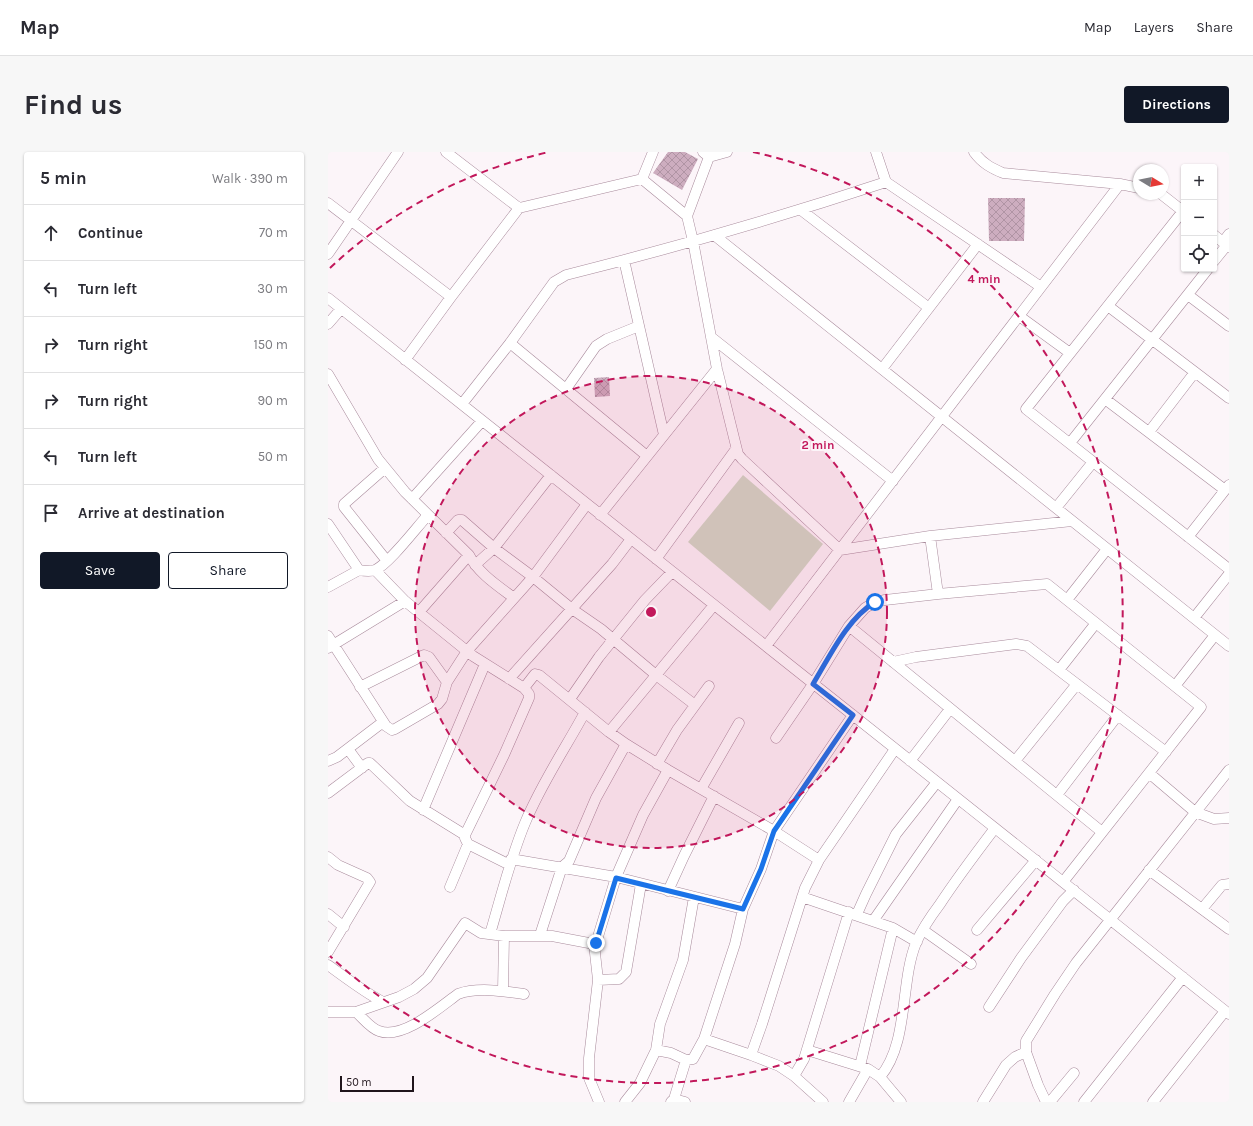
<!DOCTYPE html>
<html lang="en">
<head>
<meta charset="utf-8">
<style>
  body { margin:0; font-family:Karla,sans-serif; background:#f7f7f7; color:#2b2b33 }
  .controls { position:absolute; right:12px; top:12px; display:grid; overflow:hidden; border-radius:4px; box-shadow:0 1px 3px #0004 }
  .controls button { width:36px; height:36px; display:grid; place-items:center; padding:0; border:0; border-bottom:1px solid #e1e1e2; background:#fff; color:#2b2b33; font:20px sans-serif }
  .compass { position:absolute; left:805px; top:12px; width:36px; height:36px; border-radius:50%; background:#fff; box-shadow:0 1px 3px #0004; rotate:100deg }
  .scale { position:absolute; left:12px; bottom:10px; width:74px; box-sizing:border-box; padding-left:4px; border:2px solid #20151c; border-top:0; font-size:11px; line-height:14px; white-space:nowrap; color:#20151c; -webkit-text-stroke:3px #fcf5f9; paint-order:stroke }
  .stop { position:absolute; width:12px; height:12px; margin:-9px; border:3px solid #1a73e8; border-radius:50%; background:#fff }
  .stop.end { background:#1a73e8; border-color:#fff; box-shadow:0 1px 4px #0008 }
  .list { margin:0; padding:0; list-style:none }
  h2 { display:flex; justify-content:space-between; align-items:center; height:52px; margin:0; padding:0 16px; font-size:17px }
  h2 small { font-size:13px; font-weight:400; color:#7c7c81 }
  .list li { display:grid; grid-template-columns:26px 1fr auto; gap:12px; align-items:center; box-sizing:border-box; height:56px; padding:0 16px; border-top:1px solid #e1e1e2 }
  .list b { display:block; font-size:15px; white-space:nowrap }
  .list em { font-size:13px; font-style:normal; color:#7c7c81 }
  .actions { display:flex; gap:8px; padding:12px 16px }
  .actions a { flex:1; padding:9px 0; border:1px solid #111827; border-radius:4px; text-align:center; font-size:14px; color:#111827 }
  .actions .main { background:#111827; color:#fff }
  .icon { flex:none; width:22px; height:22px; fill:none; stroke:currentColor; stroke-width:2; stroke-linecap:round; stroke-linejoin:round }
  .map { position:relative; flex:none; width:901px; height:950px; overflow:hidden; border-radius:4px }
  header { display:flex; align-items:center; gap:24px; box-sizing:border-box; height:56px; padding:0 20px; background:#fff; border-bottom:1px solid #e1e1e2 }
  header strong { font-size:19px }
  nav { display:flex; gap:22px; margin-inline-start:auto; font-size:14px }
  .intro { display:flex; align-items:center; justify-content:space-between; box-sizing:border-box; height:96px; padding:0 24px }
  h1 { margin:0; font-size:28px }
  .button { padding:10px 18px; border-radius:4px; background:#111827; color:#fff; font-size:14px; font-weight:700 }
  main { display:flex; gap:24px; padding:0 24px }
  aside { flex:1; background:#fff; border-radius:4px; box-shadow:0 1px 3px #0004 }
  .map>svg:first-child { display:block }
</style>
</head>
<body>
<header>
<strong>Map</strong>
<nav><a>Map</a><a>Layers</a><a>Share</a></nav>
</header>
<div class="intro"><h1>Find us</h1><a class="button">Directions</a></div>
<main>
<aside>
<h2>5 min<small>Walk · 390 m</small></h2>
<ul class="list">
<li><svg class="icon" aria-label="ahead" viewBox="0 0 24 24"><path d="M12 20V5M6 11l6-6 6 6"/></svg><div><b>Continue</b></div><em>70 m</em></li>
<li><svg class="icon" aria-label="left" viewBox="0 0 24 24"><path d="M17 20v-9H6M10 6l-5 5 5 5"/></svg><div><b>Turn left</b></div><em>30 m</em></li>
<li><svg class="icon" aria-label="right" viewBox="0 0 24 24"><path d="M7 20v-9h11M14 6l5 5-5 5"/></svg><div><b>Turn right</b></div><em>150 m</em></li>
<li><svg class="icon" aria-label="right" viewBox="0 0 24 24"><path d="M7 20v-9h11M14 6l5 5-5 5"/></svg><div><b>Turn right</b></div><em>90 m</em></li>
<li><svg class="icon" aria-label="left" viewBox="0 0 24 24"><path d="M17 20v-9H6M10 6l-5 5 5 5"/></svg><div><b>Turn left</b></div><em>50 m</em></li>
<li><svg class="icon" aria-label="arrive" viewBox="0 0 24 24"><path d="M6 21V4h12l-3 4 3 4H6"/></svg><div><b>Arrive at destination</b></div></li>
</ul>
<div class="actions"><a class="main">Save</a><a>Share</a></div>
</aside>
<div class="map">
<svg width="901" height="950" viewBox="0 0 901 950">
  <defs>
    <pattern id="building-cross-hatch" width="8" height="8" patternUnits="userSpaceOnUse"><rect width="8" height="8" fill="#cdadbf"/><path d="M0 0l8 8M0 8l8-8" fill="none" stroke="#b094a4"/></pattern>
  </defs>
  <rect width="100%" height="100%" fill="#fcf5f9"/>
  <path fill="#d2dac7" d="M415,323L495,392L442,459L360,390Z"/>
  <path fill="url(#building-cross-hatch)" d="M340,0H357L370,7L354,38L325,21Z
    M660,46H697L696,89H661Z
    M281,225L282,244L267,245L266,226Z"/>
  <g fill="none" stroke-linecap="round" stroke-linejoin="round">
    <defs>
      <path id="minor" d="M118,0L191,56L314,27
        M548,0L558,30L713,135
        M646,0C654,11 663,16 675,21L792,32L811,36
        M381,5L399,0
        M314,27L359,64L381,5L375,0
        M314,27L325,0
        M833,42L856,60
        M0,51L123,145
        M473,58L601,156
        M855,59L698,257L901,417
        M359,64L365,89L389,217L410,302L414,307L512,398L602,384L744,369
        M386,83L901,494
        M886,83L901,95
        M895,90L901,82
        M0,102L70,0
        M296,108L336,283
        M886,109L899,93
        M860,143L901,174
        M0,146L901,862
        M780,154L901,246
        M691,164L742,201
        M0,172L13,157
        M383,185L565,329
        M182,191L319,304
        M77,208L123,145L191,56
        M554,217L650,92
        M0,222L50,307L77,340L141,403C150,421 170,434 186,446
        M238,237L268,194L279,187L311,174
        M777,247L897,338
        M134,252L182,191L226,130L238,123C346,96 452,65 558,30
        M821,280L867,220
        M742,291L880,117
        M57,316L16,352V355L59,409
        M84,347L154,269
        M728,356L765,310
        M272,363L389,217
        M0,372L31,418
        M118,381L130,368H134L166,396L205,425L244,457L273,477L328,523L367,553
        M602,384L610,442
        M860,385L901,333
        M328,407L408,297
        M147,413L166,396L223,323
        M47,418L77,449L145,504L196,536L201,542V546L176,603L137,683V686L140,692L182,713
        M0,435L31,418C36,419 42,420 47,418C61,412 88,376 100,363
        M739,448L779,397
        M91,460L141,403
        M866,466L901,422
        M521,474L774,680
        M0,484L58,574L64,578L67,577L110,552L114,547L119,530L139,499L205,425L259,352
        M438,494L792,32
        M0,496L77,449
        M565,510L588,505L688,492L699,494L838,600
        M731,518L768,471
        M181,527L284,412L303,387
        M847,534L887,483
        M32,535L96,503L101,505L119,530
        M196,536L207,522L211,523L281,580L298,592L340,618L446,679L491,708
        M242,547L271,505L317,448L344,420
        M281,580L386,453
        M448,586L485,532L521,474L537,456L547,450L557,448L610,442L719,432L873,555L735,730
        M20,597L34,616
        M0,609L9,605L55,570
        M582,609L622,557
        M687,609L749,532
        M329,612L349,578L381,534
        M821,621L867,660L886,667L901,666
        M373,637L411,571
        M0,641L40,611H42L82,649L137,683
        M729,643L790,563
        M95,658L157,512
        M0,705L10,713L39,726L42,730L0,800
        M183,707L288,725L415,757
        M821,718L901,777
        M122,735L140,692
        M340,739L356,704L386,644
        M474,745L565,776L589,790
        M874,757L894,733L901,732
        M0,762L16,775
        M529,762L538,742L568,682L609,630
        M545,769L630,647
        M595,778L643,812
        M649,778L708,708
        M162,782C173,745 182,707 197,671C213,632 237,597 257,560
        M212,783L234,715L241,709L268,646L298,592
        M0,813C18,826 36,840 55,850
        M270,828L291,827L298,820L313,732
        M175,839L176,784
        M661,855L693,806L735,749L746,738
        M0,860H28L71,845L86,837L99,826L137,771L153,781L176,784H224L266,792
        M28,860C35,866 42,876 51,879C75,888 112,855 130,842C149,835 175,839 196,842
        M376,887L423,903L451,914L466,924L495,950
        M328,898L343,901L358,908L365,907L376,887L407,792L415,757L433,717L446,679L525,563
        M479,898L540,917L552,925L573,950
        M423,903L434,872L477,736L491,708L567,597
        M532,914L565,776
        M466,924L476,907L521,760
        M552,925C581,891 572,830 588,791C594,777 603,764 612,752C629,726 648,701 667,676
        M346,947L357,950
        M271,950L261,926V906L270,828L266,792L269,788L288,725L315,663L340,618
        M297,950L312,931L328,898L332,872L355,808L366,745
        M343,950L346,947L358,908
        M521,950L540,917
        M655,950L678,913L687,905L698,900
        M718,950L710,933L698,900V889L727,842L748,811L901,618
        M722,950L746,921
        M756,950L855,825
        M825,950L897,859"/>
    </defs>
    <use href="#minor" stroke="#a98b9c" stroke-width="11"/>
    <use href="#minor" stroke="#fff" stroke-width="10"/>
  </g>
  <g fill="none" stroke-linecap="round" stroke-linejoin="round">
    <path stroke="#1a73e8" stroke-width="5" d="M268,791L288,726L415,757L433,717L446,679L525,563L485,532C502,504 519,467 547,450"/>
  </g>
  <circle cx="323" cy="460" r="236" fill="#c2185b" fill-opacity=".12"/>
  <g fill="none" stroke="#c2185b" stroke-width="2" stroke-dasharray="7 5">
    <circle cx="323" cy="460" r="236"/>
    <path d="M2 116A471 471 0 0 1 221 0M425 0A471 471 0 1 1 2 804"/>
  </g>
  <circle cx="323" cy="460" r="6" fill="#c2185b" stroke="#fcf5f9" stroke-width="2"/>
  <g font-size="12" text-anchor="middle" font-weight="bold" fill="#c2185b" stroke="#fcf5f9" stroke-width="4" stroke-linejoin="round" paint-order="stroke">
    <text x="656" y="131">4 min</text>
    <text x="490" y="297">2 min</text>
  </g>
</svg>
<div class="controls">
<button>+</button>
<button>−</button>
<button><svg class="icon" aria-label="locate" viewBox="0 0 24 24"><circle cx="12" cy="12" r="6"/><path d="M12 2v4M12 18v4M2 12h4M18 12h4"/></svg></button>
</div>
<svg class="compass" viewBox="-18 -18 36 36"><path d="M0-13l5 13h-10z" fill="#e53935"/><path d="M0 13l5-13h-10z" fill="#7c7c81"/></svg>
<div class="scale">50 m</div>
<div class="stop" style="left:547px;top:450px"></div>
<div class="stop end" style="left:268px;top:791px"></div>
</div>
</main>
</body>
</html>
